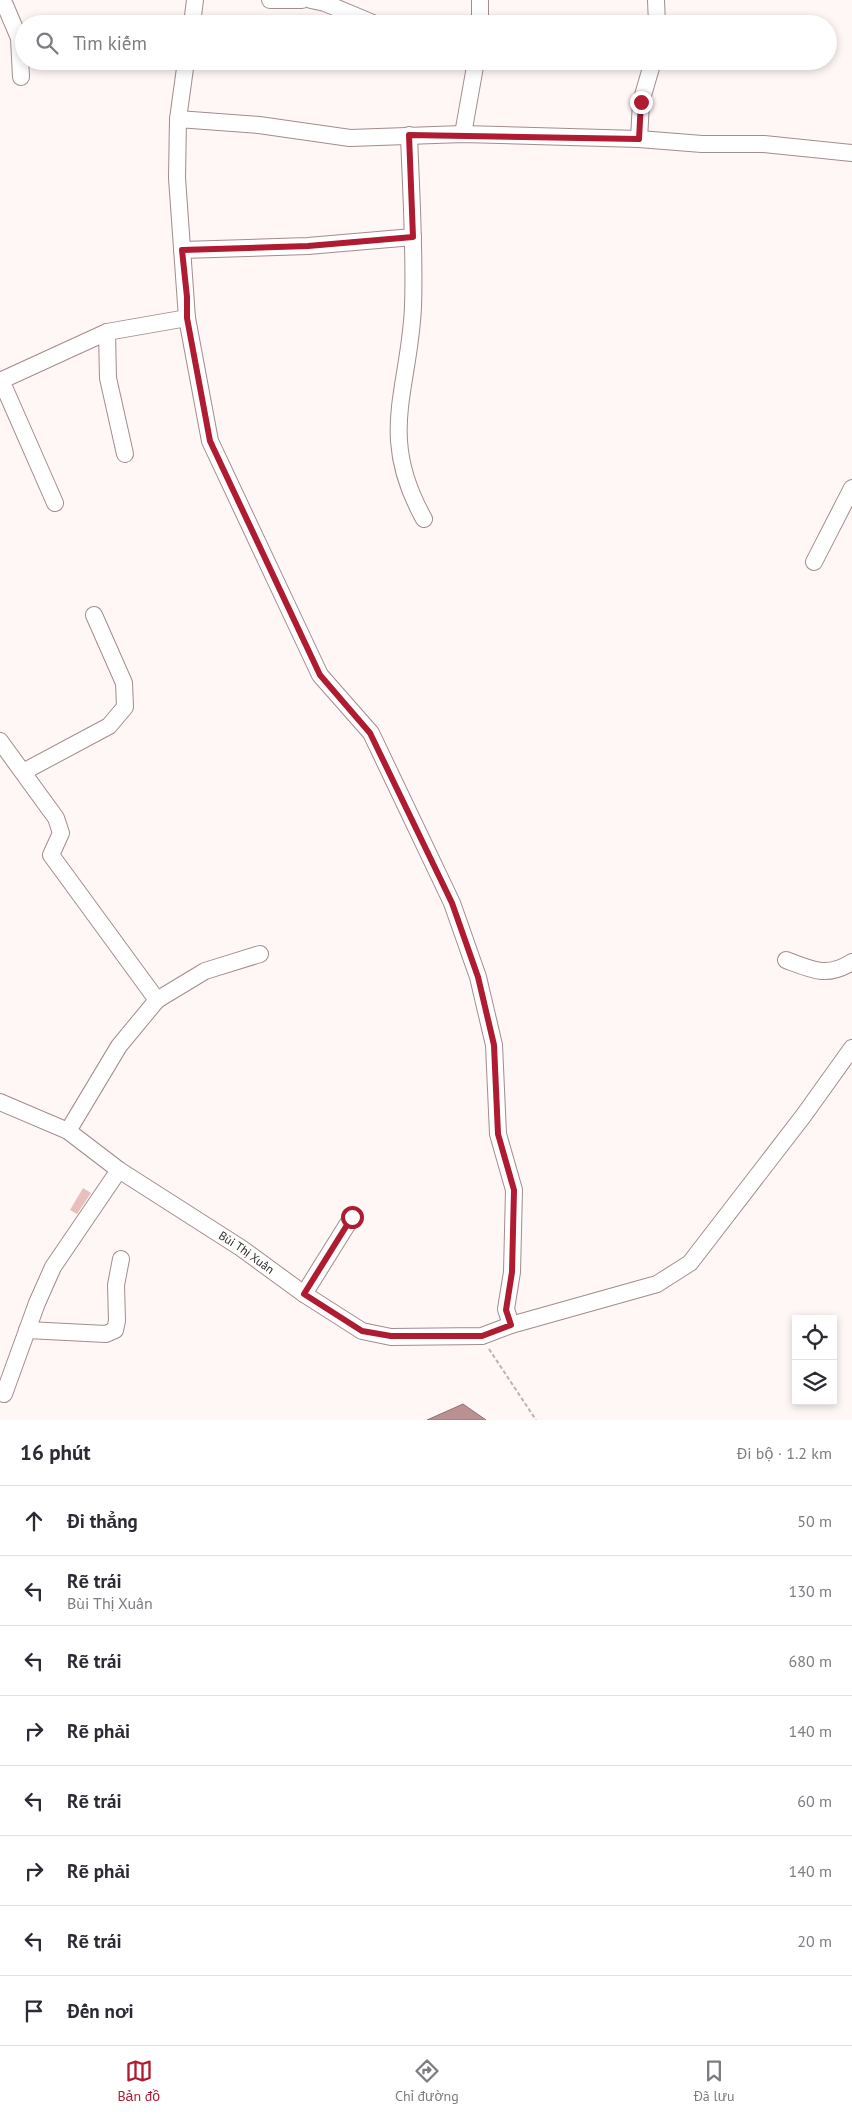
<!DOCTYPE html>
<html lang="vi">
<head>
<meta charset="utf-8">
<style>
  body { margin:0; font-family:"PT Sans",sans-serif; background:#f2f2f3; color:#2b2b33 }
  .controls { position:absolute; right:15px; bottom:15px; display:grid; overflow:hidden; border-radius:0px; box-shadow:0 2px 8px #0003 }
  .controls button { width:45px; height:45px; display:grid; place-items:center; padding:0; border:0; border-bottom:1px solid #e1e1e2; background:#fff; color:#2b2b33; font:25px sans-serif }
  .stop { position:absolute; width:15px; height:15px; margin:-11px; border:4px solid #af1b31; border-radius:50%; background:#fff }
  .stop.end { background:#af1b31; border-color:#fff; box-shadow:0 1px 5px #0008 }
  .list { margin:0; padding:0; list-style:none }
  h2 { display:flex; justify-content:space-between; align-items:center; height:65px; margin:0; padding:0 20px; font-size:21px }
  h2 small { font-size:16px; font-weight:400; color:#7c7c81 }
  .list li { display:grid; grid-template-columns:32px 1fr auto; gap:15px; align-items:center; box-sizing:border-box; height:70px; padding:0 20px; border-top:1px solid #e1e1e2 }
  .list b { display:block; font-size:19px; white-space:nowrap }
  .list p { margin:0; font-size:16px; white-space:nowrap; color:#7c7c81 }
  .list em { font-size:16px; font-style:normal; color:#7c7c81 }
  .icon { flex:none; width:28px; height:28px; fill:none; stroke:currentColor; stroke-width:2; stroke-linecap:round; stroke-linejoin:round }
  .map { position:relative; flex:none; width:852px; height:1420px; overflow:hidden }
  .search { position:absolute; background:#fff; box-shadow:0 2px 8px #0003; left:15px; right:15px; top:15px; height:55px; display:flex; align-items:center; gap:12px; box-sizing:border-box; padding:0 18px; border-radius:28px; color:#7c7c81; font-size:19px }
  .sheet { height:625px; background:#fff }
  nav { display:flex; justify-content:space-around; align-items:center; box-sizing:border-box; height:70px; border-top:1px solid #e1e1e2; background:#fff; font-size:14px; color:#7c7c81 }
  nav a { display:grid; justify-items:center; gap:2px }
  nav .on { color:#af1b31 }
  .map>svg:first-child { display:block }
</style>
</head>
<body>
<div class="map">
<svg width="852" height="1420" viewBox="0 0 852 1420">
  <rect width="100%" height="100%" fill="#fff6f6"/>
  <path fill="#ba9190" stroke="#917271" d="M463,1404L486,1420H427Z"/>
  <path fill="#e9bfbd" d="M83,1188L91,1193L77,1214L70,1210Z"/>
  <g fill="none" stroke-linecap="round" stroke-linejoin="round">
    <defs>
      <g id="minor">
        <path d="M270,0H302"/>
        <path d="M311,0L325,3L375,24"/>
        <path d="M480,0V24"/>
        <path d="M656,0L657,24"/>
        <path d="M5,5L19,38L21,77"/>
        <path d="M192,24L195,0"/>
        <path d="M178,119L186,61"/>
        <path d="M463,134L476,61"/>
        <path d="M409,135C411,192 415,250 413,307C409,392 377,435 424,519"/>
        <path d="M639,139L641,102L653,61"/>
        <path d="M182,250L308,246L413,237"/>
        <path d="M107,332L108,378L125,454"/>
        <path d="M1,380L55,503"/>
        <path d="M0,381L107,332L187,318"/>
        <path d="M814,562L852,488"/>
        <path d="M0,741L56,818L61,833L51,855L157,1000L119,1046L68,1131"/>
        <path d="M23,772L109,726L125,707L124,683L94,615"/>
        <path d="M786,960C812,970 827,978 852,962"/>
        <path d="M157,1000L205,971L260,954"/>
        <path id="s1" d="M0,1102L68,1131L119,1170L241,1248L304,1294L362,1331L391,1337L482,1336L511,1325L657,1284L690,1263L804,1115L852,1048"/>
        <path d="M304,1294L352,1217"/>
        <path d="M511,1325L506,1309L512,1272L514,1190L498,1134L494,1045L478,977L452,903L371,733L320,675L210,441L187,318L177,178L178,119L259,125L350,138L463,134L639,139L702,144H764L852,153"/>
        <path d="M27,1330L106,1334L115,1330L117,1321L116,1285L121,1259"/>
        <path d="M4,1394L37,1303L53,1267L119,1170"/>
      </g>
    </defs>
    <use href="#minor" stroke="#a18d8c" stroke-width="18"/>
    <path stroke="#bbb3b3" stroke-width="2" stroke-dasharray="4 2.5" stroke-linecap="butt" d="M489,1349L536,1420"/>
    <use href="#minor" stroke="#fff" stroke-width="16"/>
  </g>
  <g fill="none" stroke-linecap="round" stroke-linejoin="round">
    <path stroke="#af1b31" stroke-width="6" d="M352,1217L304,1294L362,1331L391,1336H482L511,1325L506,1310L512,1272L514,1190L498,1134L494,1045L478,977L452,903L370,733L320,675L210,441L187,318V297L182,250L308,246L413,237L409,135L639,139L641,102"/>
  </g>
  <g text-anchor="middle" stroke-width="4" stroke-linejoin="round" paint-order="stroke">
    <g font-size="12" fill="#312929" stroke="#fff6f6">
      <text dy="4" stroke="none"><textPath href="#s1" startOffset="290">Bùi Thị Xuân</textPath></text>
    </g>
  </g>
</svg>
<div class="controls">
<button><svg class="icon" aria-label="locate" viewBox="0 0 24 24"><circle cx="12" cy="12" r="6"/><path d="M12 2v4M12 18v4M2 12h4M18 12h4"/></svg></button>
<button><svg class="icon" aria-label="layers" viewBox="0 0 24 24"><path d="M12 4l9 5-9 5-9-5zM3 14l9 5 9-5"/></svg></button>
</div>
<div class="stop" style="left:352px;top:1217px"></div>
<div class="stop end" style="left:641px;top:102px"></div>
<div class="search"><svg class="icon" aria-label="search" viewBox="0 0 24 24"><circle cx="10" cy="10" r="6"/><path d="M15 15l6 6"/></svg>Tìm kiếm</div>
</div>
<section class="sheet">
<h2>16 phút<small>Đi bộ · 1.2 km</small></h2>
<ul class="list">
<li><svg class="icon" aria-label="ahead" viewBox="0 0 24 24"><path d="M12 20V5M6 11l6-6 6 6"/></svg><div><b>Đi thẳng</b></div><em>50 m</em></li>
<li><svg class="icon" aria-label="left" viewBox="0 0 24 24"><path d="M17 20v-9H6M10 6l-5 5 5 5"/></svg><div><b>Rẽ trái</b><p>Bùi Thị Xuân</p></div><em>130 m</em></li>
<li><svg class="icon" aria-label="left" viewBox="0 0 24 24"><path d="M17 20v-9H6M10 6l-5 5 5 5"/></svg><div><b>Rẽ trái</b></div><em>680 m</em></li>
<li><svg class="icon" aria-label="right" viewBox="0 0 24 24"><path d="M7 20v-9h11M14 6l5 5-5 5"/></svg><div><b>Rẽ phải</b></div><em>140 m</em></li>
<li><svg class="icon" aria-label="left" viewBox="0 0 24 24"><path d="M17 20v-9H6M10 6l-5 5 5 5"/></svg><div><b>Rẽ trái</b></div><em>60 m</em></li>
<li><svg class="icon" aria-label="right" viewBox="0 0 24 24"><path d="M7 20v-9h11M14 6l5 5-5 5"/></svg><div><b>Rẽ phải</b></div><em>140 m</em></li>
<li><svg class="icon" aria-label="left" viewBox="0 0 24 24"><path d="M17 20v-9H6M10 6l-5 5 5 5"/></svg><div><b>Rẽ trái</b></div><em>20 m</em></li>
<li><svg class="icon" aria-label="arrive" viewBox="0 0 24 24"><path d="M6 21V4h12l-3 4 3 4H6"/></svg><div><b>Đến nơi</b></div></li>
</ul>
</section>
<nav>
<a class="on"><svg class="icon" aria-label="map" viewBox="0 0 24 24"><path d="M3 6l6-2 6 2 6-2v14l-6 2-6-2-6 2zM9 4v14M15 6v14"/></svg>Bản đồ</a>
<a><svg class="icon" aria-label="directions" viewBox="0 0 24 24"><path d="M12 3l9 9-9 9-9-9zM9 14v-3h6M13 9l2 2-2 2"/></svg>Chỉ đường</a>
<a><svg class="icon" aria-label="saved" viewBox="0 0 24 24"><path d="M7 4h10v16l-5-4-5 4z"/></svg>Đã lưu</a>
</nav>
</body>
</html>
